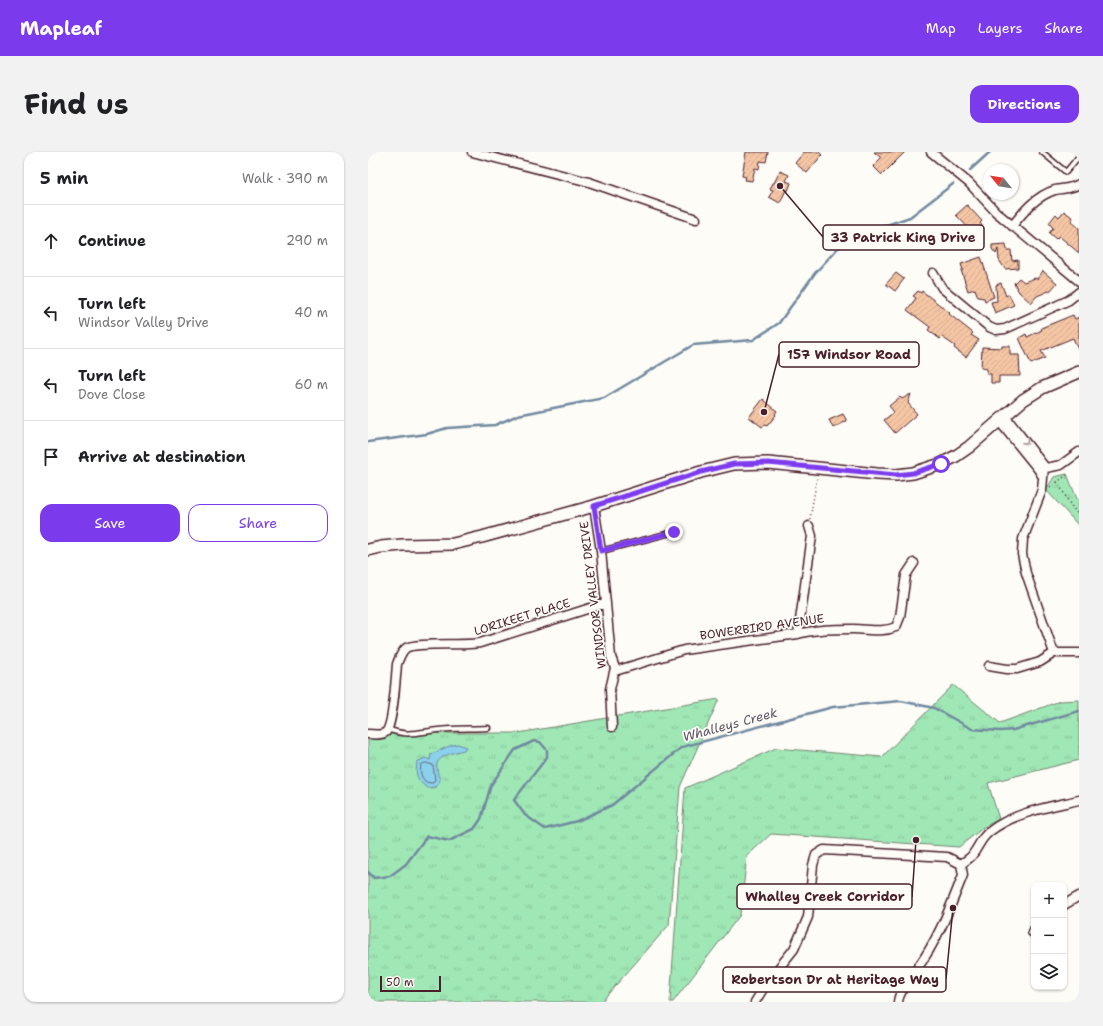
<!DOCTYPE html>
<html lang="en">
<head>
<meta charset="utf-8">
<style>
  body { margin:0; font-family:"Shantell Sans",sans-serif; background:#f2f2f2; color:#202124 }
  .controls { position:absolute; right:12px; bottom:12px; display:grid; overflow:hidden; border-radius:8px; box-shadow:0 1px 3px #0004 }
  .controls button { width:36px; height:36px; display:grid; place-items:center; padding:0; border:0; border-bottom:1px solid #e0e0e0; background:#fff; color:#202124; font:20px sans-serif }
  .compass { position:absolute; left:615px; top:12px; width:36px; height:36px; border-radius:50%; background:#fff; box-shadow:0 1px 3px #0004; rotate:300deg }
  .scale { position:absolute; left:12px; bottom:10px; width:61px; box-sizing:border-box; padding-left:4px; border:2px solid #4a1f2b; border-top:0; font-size:11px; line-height:14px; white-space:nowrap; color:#4a1f2b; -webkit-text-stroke:3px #fdfcf7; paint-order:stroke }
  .stop { position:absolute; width:12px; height:12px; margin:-9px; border:3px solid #7c3aed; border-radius:50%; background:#fff }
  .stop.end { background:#7c3aed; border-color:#fff; box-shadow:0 1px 4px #0008 }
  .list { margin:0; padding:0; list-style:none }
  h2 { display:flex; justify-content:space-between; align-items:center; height:52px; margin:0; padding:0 16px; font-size:17px }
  h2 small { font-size:13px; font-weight:400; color:#757577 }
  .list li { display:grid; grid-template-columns:26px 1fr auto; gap:12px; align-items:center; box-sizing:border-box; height:72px; padding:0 16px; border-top:1px solid #e0e0e0 }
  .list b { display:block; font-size:15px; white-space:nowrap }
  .list p { margin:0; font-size:13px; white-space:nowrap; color:#757577 }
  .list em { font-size:13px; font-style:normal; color:#757577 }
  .actions { display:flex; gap:8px; padding:12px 16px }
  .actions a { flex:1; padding:9px 0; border:1px solid #7c3aed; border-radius:12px; text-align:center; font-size:14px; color:#7c3aed }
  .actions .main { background:#7c3aed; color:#fff }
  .icon { flex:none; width:22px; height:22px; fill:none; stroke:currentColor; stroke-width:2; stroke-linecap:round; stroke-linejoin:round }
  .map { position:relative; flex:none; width:711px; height:850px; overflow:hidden; border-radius:12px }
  header { display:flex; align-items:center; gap:24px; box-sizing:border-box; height:56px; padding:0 20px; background:#7c3aed; color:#fff }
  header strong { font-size:19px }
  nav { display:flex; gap:22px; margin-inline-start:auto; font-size:14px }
  .intro { display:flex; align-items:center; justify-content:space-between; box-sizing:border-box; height:96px; padding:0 24px }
  h1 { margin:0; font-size:28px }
  .button { padding:10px 18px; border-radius:12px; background:#7c3aed; color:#fff; font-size:14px; font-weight:700 }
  main { display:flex; gap:24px; padding:0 24px }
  aside { flex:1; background:#fff; border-radius:12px; box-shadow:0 1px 3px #0004 }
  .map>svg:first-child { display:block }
</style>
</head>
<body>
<header>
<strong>Mapleaf</strong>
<nav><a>Map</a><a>Layers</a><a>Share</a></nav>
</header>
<div class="intro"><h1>Find us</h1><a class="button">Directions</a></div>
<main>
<aside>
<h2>5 min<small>Walk · 390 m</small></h2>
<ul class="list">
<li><svg class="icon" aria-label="ahead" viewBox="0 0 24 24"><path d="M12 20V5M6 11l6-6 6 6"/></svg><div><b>Continue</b></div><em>290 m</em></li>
<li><svg class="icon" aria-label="left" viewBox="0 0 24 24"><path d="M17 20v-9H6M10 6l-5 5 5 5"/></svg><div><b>Turn left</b><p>Windsor Valley Drive</p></div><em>40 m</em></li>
<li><svg class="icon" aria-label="left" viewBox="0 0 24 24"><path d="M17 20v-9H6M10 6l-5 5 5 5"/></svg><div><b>Turn left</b><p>Dove Close</p></div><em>60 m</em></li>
<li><svg class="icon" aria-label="arrive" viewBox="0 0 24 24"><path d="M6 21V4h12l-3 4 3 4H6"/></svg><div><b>Arrive at destination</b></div></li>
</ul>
<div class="actions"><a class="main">Save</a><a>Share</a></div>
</aside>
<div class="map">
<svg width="711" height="850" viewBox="0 0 711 850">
  <defs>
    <pattern id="grass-tufts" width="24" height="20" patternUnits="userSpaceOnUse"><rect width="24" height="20" fill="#9fe7b5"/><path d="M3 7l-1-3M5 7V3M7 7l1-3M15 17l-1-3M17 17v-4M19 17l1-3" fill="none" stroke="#8ac69c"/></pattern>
    <pattern id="building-hatch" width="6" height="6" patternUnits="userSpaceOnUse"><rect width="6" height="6" fill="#f5c6a5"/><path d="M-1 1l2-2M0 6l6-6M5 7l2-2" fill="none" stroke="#d4aa8e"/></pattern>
  </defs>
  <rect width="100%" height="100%" fill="#fdfcf7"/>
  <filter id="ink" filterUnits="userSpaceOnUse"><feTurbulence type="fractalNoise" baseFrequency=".025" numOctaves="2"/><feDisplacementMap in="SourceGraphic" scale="8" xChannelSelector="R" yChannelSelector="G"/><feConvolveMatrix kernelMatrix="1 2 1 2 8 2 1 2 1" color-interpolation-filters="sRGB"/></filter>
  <g filter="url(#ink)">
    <path fill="url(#grass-tufts)" stroke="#748370" d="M699,322L709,347L711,348V374L678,338L686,325Z
      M585,533L632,571L692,549L711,548V608L620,631L631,667L616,675L591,695L403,682L379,704L372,763L305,850H302L317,636L408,596L514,605Z
      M351,547L312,635L301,773L233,850H0V581H150Z"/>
    <path fill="#8bd0ec" stroke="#71899f" d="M90,592L98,595L96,598C88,600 66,604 69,616C69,621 71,624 72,629L67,635L59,636C49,628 47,623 49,610L57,606L62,608L63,602C72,599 80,593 90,592Z"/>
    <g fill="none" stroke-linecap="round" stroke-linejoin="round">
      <path stroke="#646678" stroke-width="1" d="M58,611L65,613L67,627L65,631C54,632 51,621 53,613Z"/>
      <path stroke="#71899f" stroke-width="2.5" d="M602,18L622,0
        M0,290L59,282L79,276L127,273L150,263L236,246L325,193L385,188L411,171L447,121L470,96L510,76L542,65L585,32
        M0,720L6,726L22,724L38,712L59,684L81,689L106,677L113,667L123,633L147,598L166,589L172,590L179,598V605L146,648L157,663L177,677L209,669L244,653L314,595L465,555L533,549L566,556L604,577L632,579L645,578L711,559"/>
    </g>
    <path fill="url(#building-hatch)" stroke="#4a1f2b" d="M378,0H400L398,10L392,9L391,17L387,16L384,29L377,28L378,25L374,24Z
      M436,0H451L454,3L439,21L427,11Z
      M506,0H537L514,23L505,14L513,6Z
      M412,19L421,23L418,29L423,31L420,39L418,38L412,51L401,45L405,38L402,37L405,31H406Z
      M599,53L614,69L612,71L616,76L608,84L588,63Z
      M696,59L705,66L703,69L711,76V101L691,84L688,87L681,81L685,76L681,71L688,62L691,65Z
      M638,92L639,98H643L644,109L650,108V116L637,117L631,108L630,97L628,102L624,97V93Z
      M613,105L626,145L617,149L616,146L610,145L607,137L600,139L593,118H595L593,112Z
      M675,119L689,131L683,138L669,144L663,151L651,140L646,131L651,126L656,130L667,126L669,127Z
      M528,121L536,127L527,139L518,132Z
      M633,131L638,144L641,142L646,153L627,161L623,150L629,149L628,133Z
      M550,139L553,141L554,139L582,161L581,162L605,181L603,183L611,188L598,205L586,196L587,194L574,185L572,187L560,178L562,175L539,158L548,146L545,144Z
      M705,163L707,167L711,165V200L705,186L673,199L677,206L663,212L651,186L658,182L659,185L674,178L673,176Z
      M634,194H642V203H651L652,224H631V231H623V222H619V217L613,216L614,195L634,196Z
      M543,242L540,251L549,262L527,281L516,268L526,260L521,254L532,245L534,247Z
      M395,247L409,259L407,262L408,263L399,274L397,273L394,275L381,265Z
      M475,262L479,269L465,276L461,268Z"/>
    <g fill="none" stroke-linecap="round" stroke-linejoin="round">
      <defs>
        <path id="lane" d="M674,0L698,20L711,4
          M710,0L711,1
          M233,399L306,380
          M20,577C37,585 52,580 70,578C86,576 104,577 120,576"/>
        <path id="street" d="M104,0L221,30L328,67
          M563,0L601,31L628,60L711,129
          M644,74C656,59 668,44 687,38C695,36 704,37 711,32
          M565,121L574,136L621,175L628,178L637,177L701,148L711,140
          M637,264L676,314L674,338L655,387L654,402L658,421L686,501
          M631,269L670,317L675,325
          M673,317L693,313L711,300
          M226,354L233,399L243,505L247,516L242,537L244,575
          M430,482L444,384L441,374
          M621,514L639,517H649L672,510L686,501H711
          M247,519L316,498L430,482C448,477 466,477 485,477C500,477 514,481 528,475L532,465L538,423L546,411
          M0,582C6,582 13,584 18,580C25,573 28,524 29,512C31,507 33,500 38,496C47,490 97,494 112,491L238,451
          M696,753L711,744
          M664,780L666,778
          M387,850L398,832L426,797L440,765L445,713L448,703L456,698L579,705L593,712
          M530,850C531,838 542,828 548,818C569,790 582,756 595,723L593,712C597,709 603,706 605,702C611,694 613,686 621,680C646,660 681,655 711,648"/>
        <path id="secondary" d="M0,398L13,395L34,393L85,392L114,385L226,354L333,320L366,312L400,311L509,322L528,323L545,321L573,312L588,304L601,295L655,248L674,236L711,220"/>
      </defs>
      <use href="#lane" stroke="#4a1f2b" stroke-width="7"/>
      <use href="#street" stroke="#4a1f2b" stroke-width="11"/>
      <use href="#secondary" stroke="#4a1f2b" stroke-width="14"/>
      <path stroke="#4a1f2b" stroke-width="1.5" stroke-dasharray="1 3" stroke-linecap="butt" d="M689,330C697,341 701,354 711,363
        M682,335L699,323
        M442,367L449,326"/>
      <use href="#lane" stroke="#fdfcf7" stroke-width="4"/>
      <use href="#street" stroke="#fdfcf7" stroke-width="8"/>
      <use href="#secondary" stroke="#fdfcf7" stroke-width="11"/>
    </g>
    <defs><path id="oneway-chevron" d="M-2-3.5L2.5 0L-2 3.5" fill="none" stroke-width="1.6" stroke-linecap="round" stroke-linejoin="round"/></defs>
    <use stroke="#ac999b" href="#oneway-chevron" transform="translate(658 290) rotate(51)"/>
  </g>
  <g fill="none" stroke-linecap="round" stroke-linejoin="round" filter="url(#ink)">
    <path stroke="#7c3aed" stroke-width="5" d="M306,380L233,399L226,354L333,320L366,312L400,311L528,323L545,321L573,312"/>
  </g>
  <g text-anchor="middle" stroke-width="3.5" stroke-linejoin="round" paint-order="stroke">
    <g font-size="12" fill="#4a1f2b" stroke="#fdfcf7">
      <text transform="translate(225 443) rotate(-97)" y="4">WINDSOR VALLEY DRIVE</text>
      <text transform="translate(154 465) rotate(-17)" y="4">LORIKEET PLACE</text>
      <text transform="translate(394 475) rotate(-8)" y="4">BOWERBIRD AVENUE</text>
    </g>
    <g font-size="13" font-style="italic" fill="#5e5465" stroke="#fdfcf7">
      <text transform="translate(362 572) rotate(-15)" y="5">Whalleys Creek</text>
    </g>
  </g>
  <path fill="none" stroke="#4a1f2b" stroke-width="1.5" d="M412 34L455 85M396 260L411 202M548 688L544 745M585 756L578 827"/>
  <g fill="#4a1f2b" stroke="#fdfcf7" stroke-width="1.5">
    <circle cx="412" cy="34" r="4"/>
    <circle cx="396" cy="260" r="4"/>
    <circle cx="548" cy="688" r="4"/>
    <circle cx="585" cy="756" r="4"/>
  </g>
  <g fill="#fdfcf7" stroke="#4a1f2b" stroke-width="1.5">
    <rect x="455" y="73" width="161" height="25" rx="4"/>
    <rect x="411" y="190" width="140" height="25" rx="4"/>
    <rect x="369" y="732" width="175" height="25" rx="4"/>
    <rect x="355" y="815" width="223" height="25" rx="4"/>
  </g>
  <g font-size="13" text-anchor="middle" font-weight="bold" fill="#4a1f2b">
    <text x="535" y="90">33 Patrick King Drive</text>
    <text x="481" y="207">157 Windsor Road</text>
    <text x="457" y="749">Whalley Creek Corridor</text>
    <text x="467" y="832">Robertson Dr at Heritage Way</text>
  </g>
</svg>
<div class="controls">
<button>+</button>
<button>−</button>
<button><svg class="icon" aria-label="layers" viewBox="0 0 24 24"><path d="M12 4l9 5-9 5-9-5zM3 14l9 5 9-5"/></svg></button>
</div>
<svg class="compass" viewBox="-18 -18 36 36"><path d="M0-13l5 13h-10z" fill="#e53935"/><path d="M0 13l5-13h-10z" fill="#757577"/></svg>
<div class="scale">50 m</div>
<div class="stop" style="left:573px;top:312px"></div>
<div class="stop end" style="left:306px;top:380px"></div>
</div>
</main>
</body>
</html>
